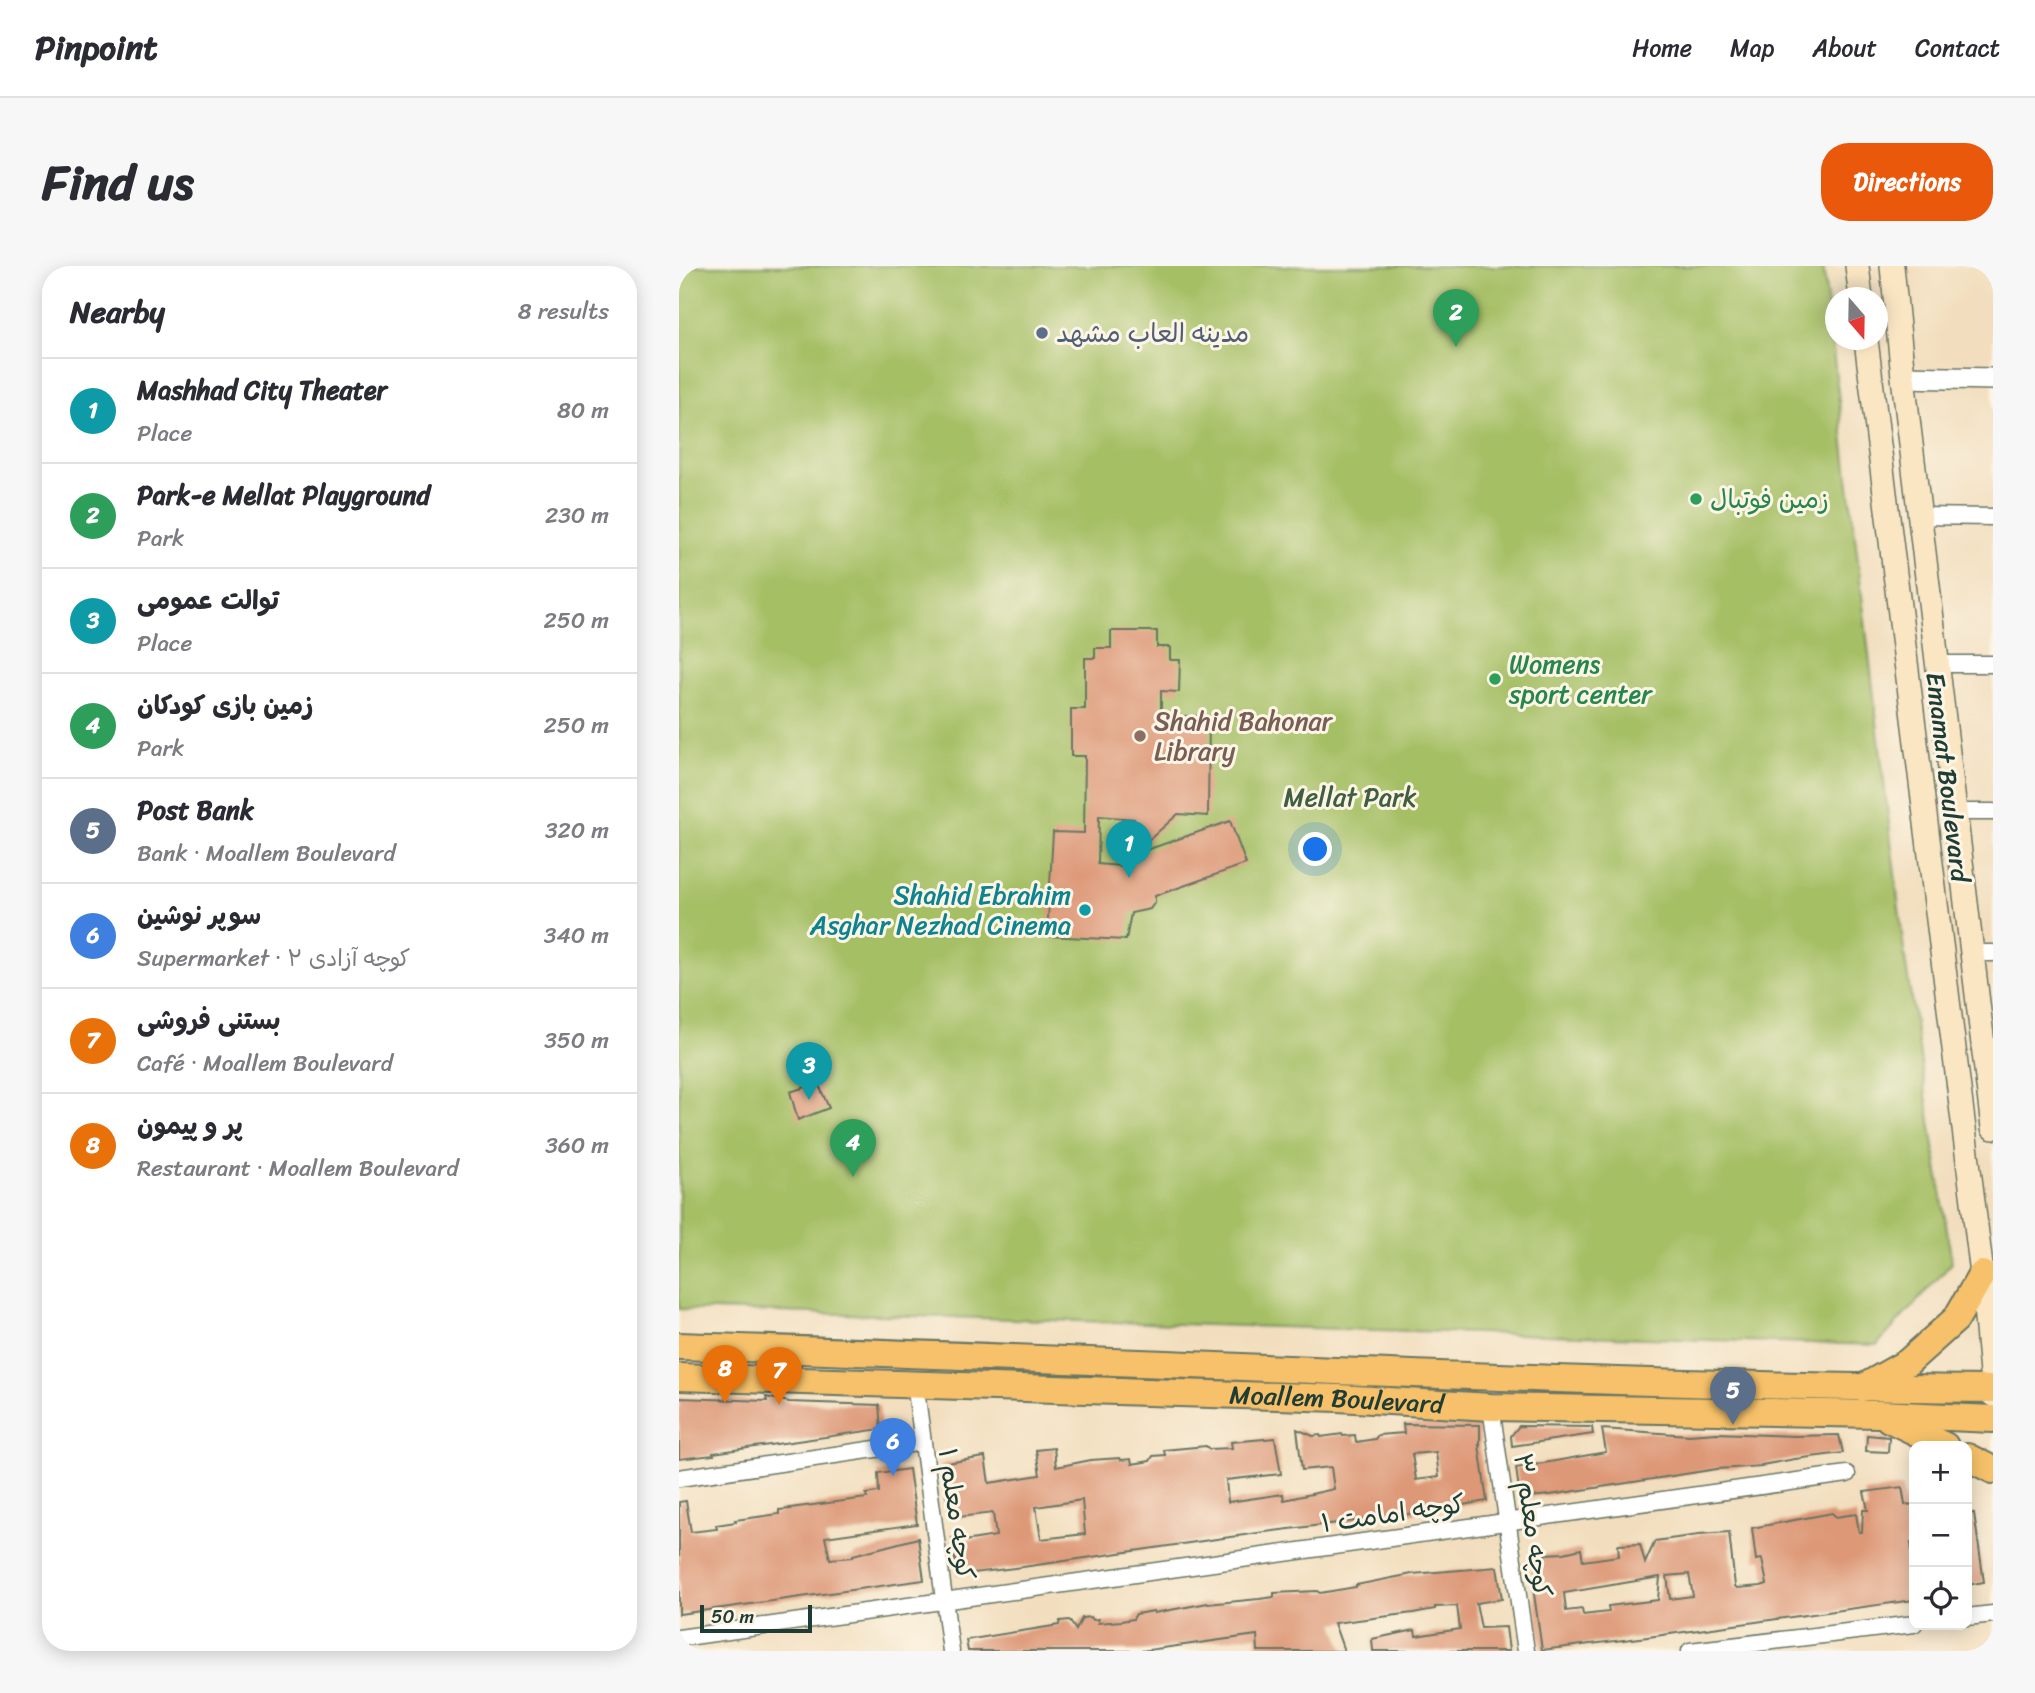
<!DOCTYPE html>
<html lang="en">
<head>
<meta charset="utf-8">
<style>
  body { margin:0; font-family:Sriracha,"Playpen Sans Arabic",sans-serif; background:#f7f7f7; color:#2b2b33 }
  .controls { position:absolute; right:21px; bottom:21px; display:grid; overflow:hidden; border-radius:14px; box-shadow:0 4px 18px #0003 }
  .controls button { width:63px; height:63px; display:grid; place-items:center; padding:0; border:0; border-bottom:2px solid #e1e1e2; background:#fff; color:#2b2b33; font:35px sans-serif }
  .compass { position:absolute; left:1146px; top:21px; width:63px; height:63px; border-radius:50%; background:#fff; box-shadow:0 4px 18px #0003; rotate:160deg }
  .scale { position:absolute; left:21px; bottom:18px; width:112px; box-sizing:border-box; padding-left:7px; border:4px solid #1f3d34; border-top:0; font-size:19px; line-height:24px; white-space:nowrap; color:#1f3d34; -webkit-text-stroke:5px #fcf5e5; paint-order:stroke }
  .you { position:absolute; left:637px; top:584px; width:24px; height:24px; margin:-18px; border:5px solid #fff; border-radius:50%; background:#1a73e8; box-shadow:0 0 0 10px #1a73e833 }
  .badge { display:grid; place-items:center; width:46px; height:46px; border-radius:50%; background:#ea580c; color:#fff; font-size:23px; font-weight:700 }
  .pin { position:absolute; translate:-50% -58px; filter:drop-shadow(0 2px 4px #0008) }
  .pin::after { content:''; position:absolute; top:37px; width:24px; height:21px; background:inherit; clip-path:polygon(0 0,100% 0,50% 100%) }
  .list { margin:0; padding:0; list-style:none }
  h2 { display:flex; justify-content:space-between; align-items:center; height:91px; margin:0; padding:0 28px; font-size:30px }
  h2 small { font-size:23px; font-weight:400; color:#7c7c81 }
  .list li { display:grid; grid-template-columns:46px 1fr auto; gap:21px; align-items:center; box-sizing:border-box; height:105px; padding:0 28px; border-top:2px solid #e1e1e2 }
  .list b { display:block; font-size:26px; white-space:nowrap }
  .list p { margin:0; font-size:23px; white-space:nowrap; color:#7c7c81 }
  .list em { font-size:23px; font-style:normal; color:#7c7c81 }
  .icon { flex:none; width:38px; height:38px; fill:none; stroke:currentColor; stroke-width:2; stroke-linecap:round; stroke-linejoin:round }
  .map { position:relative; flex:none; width:1314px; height:1385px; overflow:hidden; border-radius:28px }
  header { display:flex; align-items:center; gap:42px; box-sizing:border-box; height:98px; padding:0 35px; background:#fff; border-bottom:2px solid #e1e1e2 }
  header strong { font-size:33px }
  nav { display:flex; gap:38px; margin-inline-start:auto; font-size:24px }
  .intro { display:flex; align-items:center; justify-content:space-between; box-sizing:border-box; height:168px; padding:0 42px }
  h1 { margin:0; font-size:49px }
  .button { padding:18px 32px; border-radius:28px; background:#ea580c; color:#fff; font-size:24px; font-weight:700 }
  main { display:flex; gap:42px; padding:0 42px }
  aside { flex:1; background:#fff; border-radius:28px; box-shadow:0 4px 18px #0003 }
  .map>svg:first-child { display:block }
</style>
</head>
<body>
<header>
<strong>Pinpoint</strong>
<nav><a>Home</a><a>Map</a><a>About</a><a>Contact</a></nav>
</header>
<div class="intro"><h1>Find us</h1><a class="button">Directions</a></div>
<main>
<aside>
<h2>Nearby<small>8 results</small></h2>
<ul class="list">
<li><span class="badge" style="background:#0f9aa8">1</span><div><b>Mashhad City Theater</b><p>Place</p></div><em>80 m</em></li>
<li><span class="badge" style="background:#2e9e5b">2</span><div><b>Park-e Mellat Playground</b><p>Park</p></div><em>230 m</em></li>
<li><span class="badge" style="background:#0f9aa8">3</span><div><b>توالت عمومی</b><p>Place</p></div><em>250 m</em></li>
<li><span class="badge" style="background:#2e9e5b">4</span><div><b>زمین بازی کودکان</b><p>Park</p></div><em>250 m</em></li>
<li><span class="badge" style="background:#5c6f8a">5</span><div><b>Post Bank</b><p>Bank · Moallem Boulevard</p></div><em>320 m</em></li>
<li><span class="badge" style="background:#3f7fe0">6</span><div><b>سوپر نوشین</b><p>Supermarket · کوچه آزادی ۲</p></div><em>340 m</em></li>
<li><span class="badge" style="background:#e8710a">7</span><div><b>بستنی فروشی</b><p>Café · Moallem Boulevard</p></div><em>350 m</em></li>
<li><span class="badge" style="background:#e8710a">8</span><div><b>پر و پیمون</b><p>Restaurant · Moallem Boulevard</p></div><em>360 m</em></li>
</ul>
</aside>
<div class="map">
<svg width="1314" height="1385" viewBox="0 0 1314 1385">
  <rect width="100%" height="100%" fill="#fcf5e5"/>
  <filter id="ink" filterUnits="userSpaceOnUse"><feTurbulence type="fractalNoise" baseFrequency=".0143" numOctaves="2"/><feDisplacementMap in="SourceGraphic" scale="14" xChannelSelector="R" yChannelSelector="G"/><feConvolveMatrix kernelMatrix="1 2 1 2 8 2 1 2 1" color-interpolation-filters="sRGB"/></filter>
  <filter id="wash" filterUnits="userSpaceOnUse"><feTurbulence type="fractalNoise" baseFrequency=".00686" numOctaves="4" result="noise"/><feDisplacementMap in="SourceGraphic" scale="28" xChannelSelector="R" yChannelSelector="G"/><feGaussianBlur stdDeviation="1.57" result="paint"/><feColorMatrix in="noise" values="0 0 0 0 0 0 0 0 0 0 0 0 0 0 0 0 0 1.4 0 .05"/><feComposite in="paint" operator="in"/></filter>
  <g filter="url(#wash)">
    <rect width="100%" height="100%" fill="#f2debe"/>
    <path fill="#a5bf65" stroke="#627e4c" stroke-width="2" d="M0,0H1144L1226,693L1273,997L1198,1079L0,1043Z"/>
    <g id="blocks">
      <path fill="#dd9877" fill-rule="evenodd" d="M432,365H478V381H491V394H501L500,426L482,425V450H530L529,550L499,548L453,589L455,553L420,550L419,598L452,601L453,589L551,555L567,598L476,630V636L471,643L452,647L447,674L368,670L374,566L405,567L406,490H392V443H406V392H416V382H432Z
        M139,817L150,842L119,854L111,826Z
        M87,1131L110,1136L200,1139L202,1163L34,1187L35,1189L0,1193V1132L88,1135Z
        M724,1158L801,1159V1179H800L808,1235L723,1249L586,1266L344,1301L278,1309L273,1272L284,1271L285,1275L317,1270L314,1247L271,1252L262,1199L268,1197L306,1191L310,1217L361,1209L357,1184L375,1182L377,1201L412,1194L441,1192L442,1194L452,1193L453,1198L471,1195L474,1190L486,1189L485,1184L527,1180L530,1183L553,1182L552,1176L596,1172L602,1208L547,1214L549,1236L604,1228L605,1234L655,1223L652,1201L623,1204L618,1163L634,1170L641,1169L642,1171L663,1168L664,1170L676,1169L677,1176L696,1173L699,1169L725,1167ZM757,1186L760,1211L737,1214L733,1188ZM403,1234L406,1268L362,1273L357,1241Z
        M840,1160L913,1161L914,1168L833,1180L832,1170Z
        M923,1163L1010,1169L1038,1167L1115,1170L1160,1169L1164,1187L1116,1193L1083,1199L1084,1200L1038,1203L871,1229L850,1231L840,1224L837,1202L927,1186Z
        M1188,1169L1210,1171L1209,1186L1187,1185Z
        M230,1203L238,1258L146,1271L151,1293L174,1291V1289L239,1272L245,1314L0,1348V1236L7,1235L12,1266L38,1263L37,1259L57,1256L56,1254L100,1248V1244L112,1243L111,1242L188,1232L187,1228L200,1226L199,1207Z
        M1223,1221L1226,1238L1235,1239V1276H1232L1235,1300V1334L969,1371L863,1384L850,1293L866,1290V1288L885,1287L902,1283L904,1295L940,1290L939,1279L961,1278L966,1297L976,1275L1020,1269V1268L1050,1266L1056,1320L1058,1322L1082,1320L1088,1318L1083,1293L1077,1294L1073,1262L1153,1247L1157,1251L1177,1248L1180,1266H1183L1184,1244H1189L1185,1226ZM1010,1308L1014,1330L991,1333L988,1310ZM981,1311L979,1334L929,1340L930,1346L904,1349L903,1343L887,1345L885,1327Z
        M1295,1247L1305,1316L1288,1319V1248Z
        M818,1301L823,1333L797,1337L802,1362L827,1361L830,1385H694L693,1373L736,1364L737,1370L781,1363L778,1340L756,1341V1343L734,1347L655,1357L665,1385H579L578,1369L462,1385H289L287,1374L380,1359L381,1355L390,1354L397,1364L403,1352L412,1351L414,1354L419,1353V1357L442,1355L454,1353L457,1348L475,1345V1347L529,1337V1338L580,1333L595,1331V1327L638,1325L641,1327L677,1321V1319L733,1308Z"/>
    </g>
  </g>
  <g filter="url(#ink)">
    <use href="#blocks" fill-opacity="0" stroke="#697564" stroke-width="2"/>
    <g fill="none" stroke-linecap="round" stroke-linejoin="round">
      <defs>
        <path id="minor" d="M1240,250L1314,251
          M1259,398H1314
          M1277,546H1314
          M1294,687H1314
          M236,1117L272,1385
          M812,1141L847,1385
          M0,1212L244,1176
          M1288,1351L1314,1348
          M0,1372L1168,1208
          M1011,1385L1235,1358"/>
        <path id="tertiary" d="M1224,111L1314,113"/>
        <path id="secondary" d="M1178,0L1182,32
          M1213,0L1224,111L1314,862
          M1187,74L1303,1008L1314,1129"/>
        <g id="primary">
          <path d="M0,1080C438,1093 876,1119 1314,1123"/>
          <path id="s1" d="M0,1111L659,1132L812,1141L1199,1148L1314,1153"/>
          <path d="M1183,1122L1229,1096L1277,1053L1303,1008"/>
          <path d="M1210,1153L1266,1180"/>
          <path d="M1288,1191L1314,1204"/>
        </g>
      </defs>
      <use href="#minor" stroke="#697564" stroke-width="19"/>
      <use href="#tertiary" stroke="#697564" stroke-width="24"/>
      <use href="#secondary" stroke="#697564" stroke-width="26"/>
      <use href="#primary" stroke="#697564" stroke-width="30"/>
      <use href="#minor" stroke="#fff" stroke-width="16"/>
      <use href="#tertiary" stroke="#fff" stroke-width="21"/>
      <use href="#secondary" stroke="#fbe6c4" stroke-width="23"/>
      <use href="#primary" stroke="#f6c16b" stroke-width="26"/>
    </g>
  </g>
  <circle fill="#5c6f8a" stroke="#fcf5e5" stroke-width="2.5" cx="363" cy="67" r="7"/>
  <g fill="#2e9e5b" stroke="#fcf5e5" stroke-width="2.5">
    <circle cx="1017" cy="233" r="7"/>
    <circle cx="816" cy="413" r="7"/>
  </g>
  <circle fill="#8d6e63" stroke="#fcf5e5" stroke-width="2.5" cx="461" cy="470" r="7"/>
  <circle fill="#0f9aa8" stroke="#fcf5e5" stroke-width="2.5" cx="406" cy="644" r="7"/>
  <g text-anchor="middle" stroke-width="6" stroke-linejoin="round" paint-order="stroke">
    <g font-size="26" fill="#4e5e75" stroke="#fcf5e5" text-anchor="start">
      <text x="377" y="76">مدينه العاب مشهد</text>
    </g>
    <g font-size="26" fill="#27864d" stroke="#fcf5e5" text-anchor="start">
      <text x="1031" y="242">زمین فوتبال</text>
      <text x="830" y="407">Womens<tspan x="830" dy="30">sport center</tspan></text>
    </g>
    <g font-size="26" fill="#785e54" stroke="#fcf5e5" text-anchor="start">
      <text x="475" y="464">Shahid Bahonar<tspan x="475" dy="30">Library</tspan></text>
    </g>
    <g font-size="26" fill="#1f3d34" stroke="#fcf5e5">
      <text transform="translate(1269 511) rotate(83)" y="9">Emamat Boulevard</text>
      <text dy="9" stroke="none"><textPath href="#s1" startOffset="658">Moallem Boulevard</textPath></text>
      <text transform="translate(714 1247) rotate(-8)" y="9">کوچه امامت ۱</text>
      <text transform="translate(278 1248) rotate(82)" y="9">کوچه معلم ۱</text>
      <text transform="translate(854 1259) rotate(82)" y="9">کوچه معلم ۳</text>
    </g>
    <g font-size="26" fill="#405e40" stroke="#fcf5e5">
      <text x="671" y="540">Mellat Park</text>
    </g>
    <g font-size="26" fill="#0d838f" stroke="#fcf5e5" text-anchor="end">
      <text x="392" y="638">Shahid Ebrahim<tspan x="392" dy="30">Asghar Nezhad Cinema</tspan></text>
    </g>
  </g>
</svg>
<div class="controls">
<button>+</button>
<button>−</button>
<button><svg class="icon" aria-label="locate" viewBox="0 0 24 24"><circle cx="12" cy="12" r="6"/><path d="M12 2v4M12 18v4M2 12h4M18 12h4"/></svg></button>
</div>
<svg class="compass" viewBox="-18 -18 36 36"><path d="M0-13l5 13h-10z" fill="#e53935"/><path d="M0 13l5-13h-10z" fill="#7c7c81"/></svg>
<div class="scale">50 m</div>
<div class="you"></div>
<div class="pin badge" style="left:450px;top:612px;background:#0f9aa8">1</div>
<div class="pin badge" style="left:777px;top:81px;background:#2e9e5b">2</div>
<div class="pin badge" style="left:130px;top:834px;background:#0f9aa8">3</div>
<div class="pin badge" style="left:174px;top:911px;background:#2e9e5b">4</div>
<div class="pin badge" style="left:1054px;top:1159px;background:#5c6f8a">5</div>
<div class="pin badge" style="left:214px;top:1210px;background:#3f7fe0">6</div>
<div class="pin badge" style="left:100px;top:1139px;background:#e8710a">7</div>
<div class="pin badge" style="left:46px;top:1137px;background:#e8710a">8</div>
</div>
</main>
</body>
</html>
